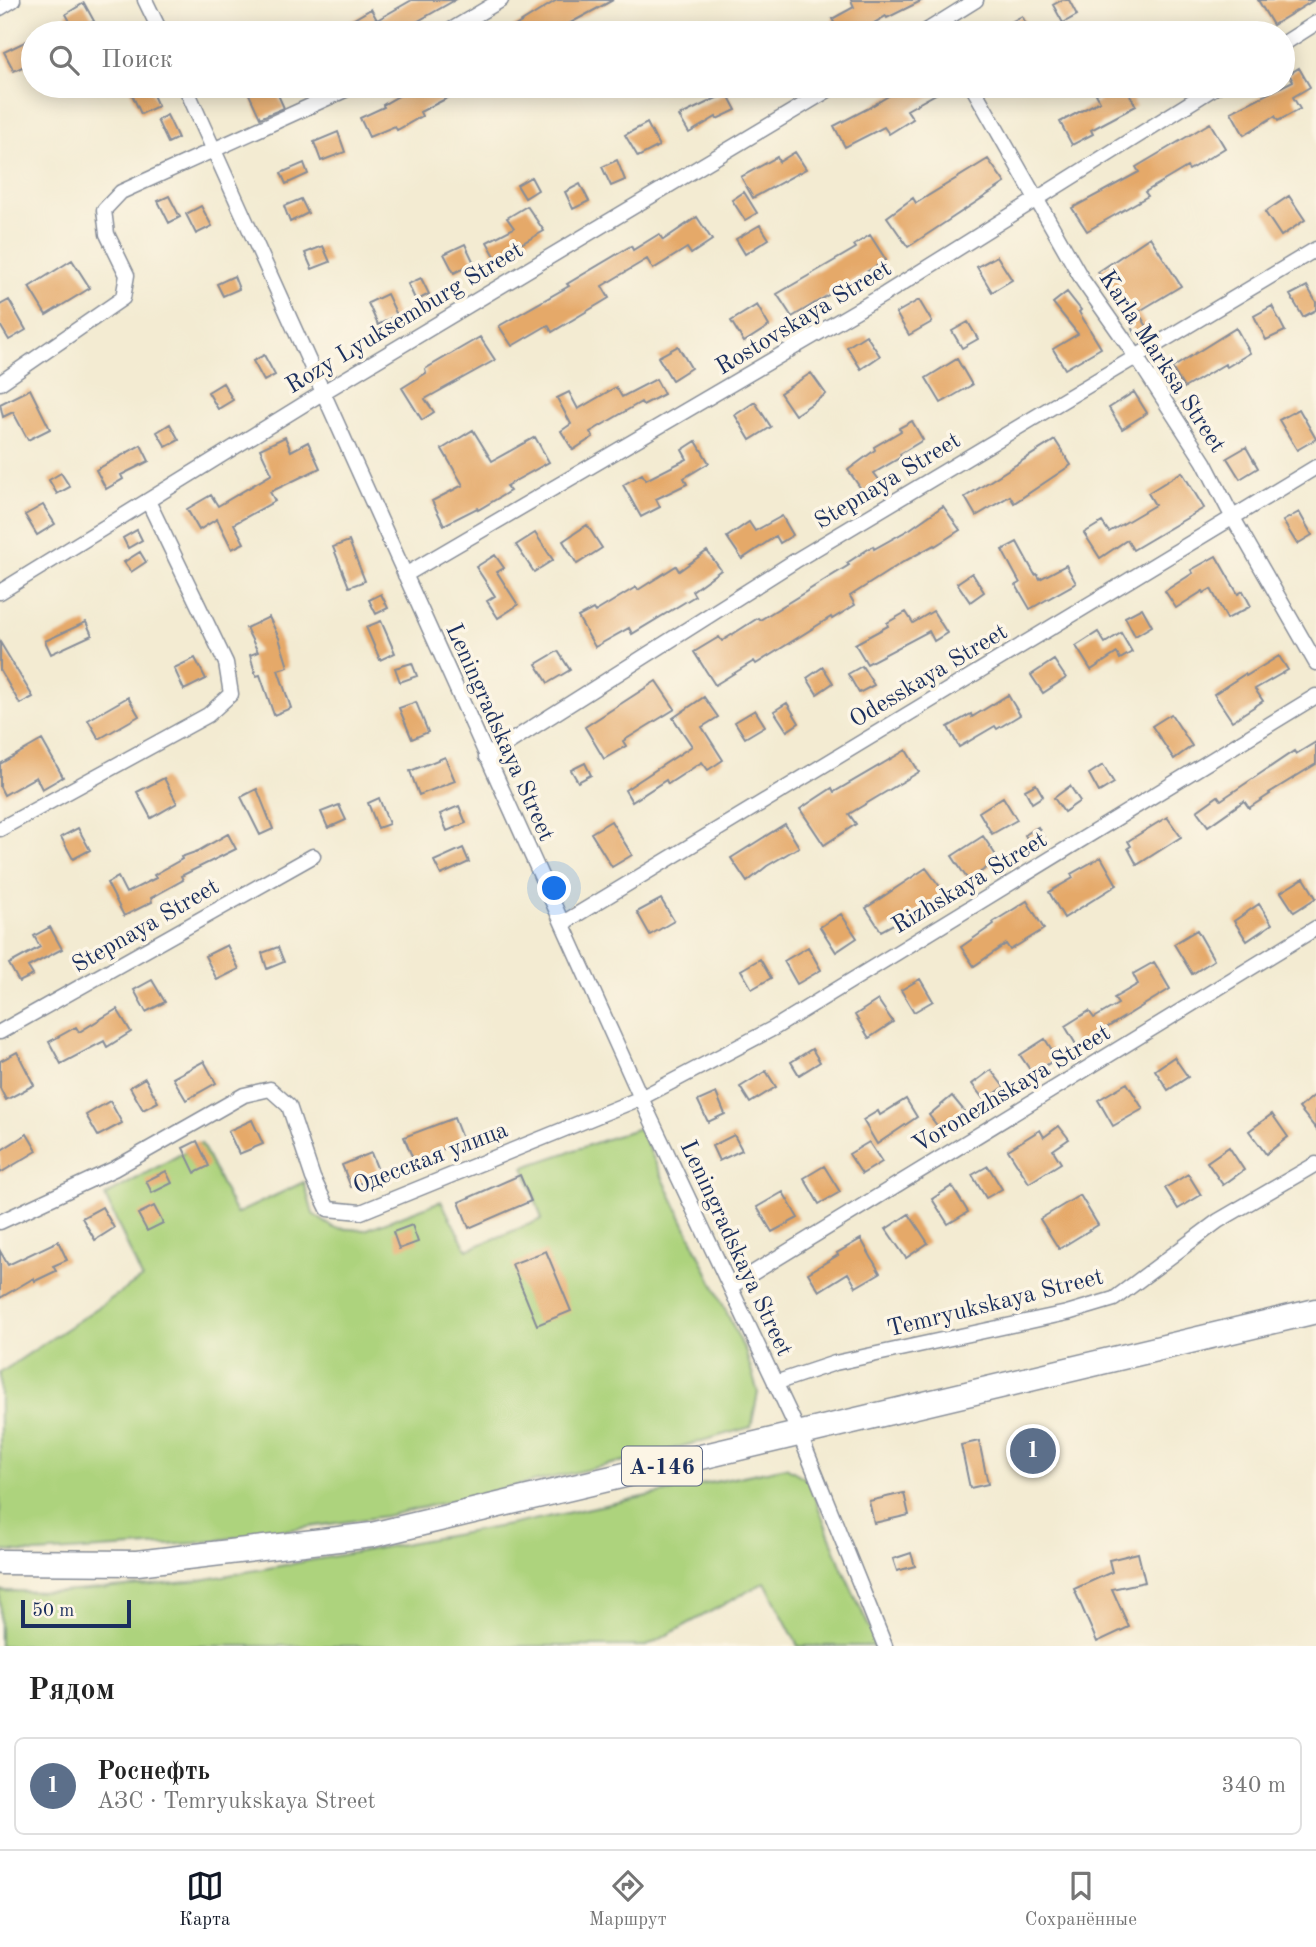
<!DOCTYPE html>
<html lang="ru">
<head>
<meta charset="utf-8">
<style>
  body { margin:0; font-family:"Old Standard TT",serif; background:#f6f6f6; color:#222 }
  .scale { position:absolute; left:21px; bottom:18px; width:110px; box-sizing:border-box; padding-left:7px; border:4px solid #1b2f5e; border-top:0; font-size:19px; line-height:24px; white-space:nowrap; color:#1b2f5e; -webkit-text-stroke:5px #fcf5e5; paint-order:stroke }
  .you { position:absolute; left:555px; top:889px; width:24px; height:24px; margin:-18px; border:5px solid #fff; border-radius:50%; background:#1a73e8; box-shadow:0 0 0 10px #1a73e833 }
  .badge { display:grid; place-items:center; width:46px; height:46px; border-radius:50%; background:#111827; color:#fff; font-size:23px; font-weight:700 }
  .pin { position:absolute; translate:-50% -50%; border:4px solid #fff; box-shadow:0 2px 7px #0006 }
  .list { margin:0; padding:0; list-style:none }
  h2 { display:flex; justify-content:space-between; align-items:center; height:91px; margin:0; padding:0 28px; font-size:30px }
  h2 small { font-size:23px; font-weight:400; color:#767676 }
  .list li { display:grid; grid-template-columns:46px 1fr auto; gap:21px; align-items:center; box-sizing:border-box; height:98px; margin:0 14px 14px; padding:0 14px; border:2px solid #e0e0e0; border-radius:10px }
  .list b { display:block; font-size:26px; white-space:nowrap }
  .list p { margin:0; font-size:23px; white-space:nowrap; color:#767676 }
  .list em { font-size:23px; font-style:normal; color:#767676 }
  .icon { flex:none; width:38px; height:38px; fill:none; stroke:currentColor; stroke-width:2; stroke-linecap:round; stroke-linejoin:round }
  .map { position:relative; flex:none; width:1316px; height:1646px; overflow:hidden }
  .search { position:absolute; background:#fff; box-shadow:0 4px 18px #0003; left:21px; right:21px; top:21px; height:77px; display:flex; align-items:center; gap:18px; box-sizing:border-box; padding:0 24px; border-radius:38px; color:#767676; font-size:26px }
  .sheet { height:203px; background:#fff }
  nav { display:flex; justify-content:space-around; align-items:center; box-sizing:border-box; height:98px; border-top:2px solid #e0e0e0; background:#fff; font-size:19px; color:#767676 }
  nav a { display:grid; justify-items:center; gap:4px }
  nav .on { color:#111827 }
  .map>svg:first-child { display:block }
</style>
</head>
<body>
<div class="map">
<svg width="1316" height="1646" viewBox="0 0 1316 1646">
  <rect width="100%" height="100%" fill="#fcf5e5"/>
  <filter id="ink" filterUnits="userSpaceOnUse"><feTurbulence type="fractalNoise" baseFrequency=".0143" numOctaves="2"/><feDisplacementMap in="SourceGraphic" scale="14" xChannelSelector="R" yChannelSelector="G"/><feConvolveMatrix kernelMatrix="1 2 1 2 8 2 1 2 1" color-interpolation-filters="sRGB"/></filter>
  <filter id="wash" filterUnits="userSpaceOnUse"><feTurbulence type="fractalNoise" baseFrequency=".00686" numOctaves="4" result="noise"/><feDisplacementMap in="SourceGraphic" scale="28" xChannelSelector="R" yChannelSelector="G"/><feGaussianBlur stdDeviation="1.57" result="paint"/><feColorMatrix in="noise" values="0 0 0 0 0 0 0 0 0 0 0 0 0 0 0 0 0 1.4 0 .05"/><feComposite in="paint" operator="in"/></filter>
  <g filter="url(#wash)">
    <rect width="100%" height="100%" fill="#f3ebd2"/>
    <path fill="#add37d" stroke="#64816e" stroke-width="2" d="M639,1128L746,1353L758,1393L751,1427L655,1454L386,1516L197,1543L36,1553L0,1551V1373L142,1278L105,1196L201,1143L236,1214L304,1182L313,1214L334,1228L365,1230L441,1201L467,1250L542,1219L524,1167Z
      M786,1467L808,1480L842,1568L878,1646H798L765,1582L647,1646H0V1591L61,1592L190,1582L514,1524Z"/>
    <g id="blocks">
      <path fill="#e5a969" d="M412,0H455L397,33H355L349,22L371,9L377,20Z
        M557,0H613L552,33H504Z
        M851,0H923L887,18L886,16L857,33H840L832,19L854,7Z
        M1062,0H1069L1077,15L1063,23L1053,5Z
        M1258,0H1314L1273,25Z
        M84,3L94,21L75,31L66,14Z
        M1022,16L1031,33H991Z
        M33,38V62L14,71L4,52Z
        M1299,68L1310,87L1293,97L1300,109L1278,121L1275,116L1244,135L1231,112L1293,81L1289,74Z
        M128,86H149L158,106L141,114Z
        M267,86H274L284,108L260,118L249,94Z
        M416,86H471L420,112L422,116L397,130L395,126L369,137L360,118L384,107L383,105Z
        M905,86H950L907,110L913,119L889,134L884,127L845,147L834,126L867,109Z
        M1111,86H1125L1136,106L1091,130L1093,134L1072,145L1060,122L1100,101L1096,94Z
        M727,93L736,110L717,119L716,117L689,133L679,116Z
        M167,115L178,138L168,143L157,120Z
        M647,123L659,146L638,157L625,135Z
        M1210,123L1225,148L1189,170L1187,167L1145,192L1148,196L1087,231L1072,208L1139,172L1136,167Z
        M338,132L345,152L321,161L314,142Z
        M795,152L806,169L753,198L741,177L777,157L779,162Z
        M988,159L1005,183L908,247L887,217L913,198L916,203Z
        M617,160L625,180L611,186L602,167Z
        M304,163L308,174L286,184L281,173Z
        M531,177L538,190L525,198L517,185Z
        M580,184L589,201L573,209L565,192Z
        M744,192L757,213L745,220L732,200Z
        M169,196L180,217L169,223L158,201Z
        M1289,196L1305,220L1281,236L1265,212Z
        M301,199L308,213L290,222L284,206Z
        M201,206L212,226L196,234L186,214Z
        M527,206L544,231L496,258L487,242L514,228L507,218Z
        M697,217L712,240L691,254L687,248L653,269L647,259L602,286L609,298L552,332L548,325L512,346L499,326L569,286L567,284L631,246L633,250L659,234L663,240Z
        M760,225L769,239L745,254L736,239Z
        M870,235L886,260L792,317L777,294L856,248L854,245Z
        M1150,237L1181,286L1138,312L1148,328L1136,334L1098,272Z
        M465,244L474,263L454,273L444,254Z
        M323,246L330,262L312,269L305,253Z
        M997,256L1012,280L992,292L977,267Z
        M72,260L90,288L46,315L29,287Z
        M234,276L239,289L223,296L217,284Z
        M421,278L429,294L416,301L408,284Z
        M1307,286L1316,302V310L1303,317L1290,295Z
        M1067,292L1081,310L1079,312L1101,348L1065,369L1053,349L1078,334L1053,303Z
        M387,294L397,315L378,325L368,303Z
        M9,300L26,330L9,340L0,325V305Z
        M919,300L932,322L909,335L896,313Z
        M757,305L769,326L744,342L731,321Z
        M1272,306L1285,331L1266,340L1254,316Z
        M968,322L978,339L962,348L952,331Z
        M1236,328L1250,353L1227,367L1225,364L1184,388L1172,368Z
        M866,335L880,356L861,369L847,347Z
        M480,337L495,360L425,399L434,412L422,420L402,388L426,373L425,369Z
        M678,346L691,368L672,380L658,357Z
        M264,355L275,375L264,381L253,361Z
        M957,359L972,385L941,403L926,378Z
        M811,373L826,394L795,415L780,393Z
        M656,379L664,394L643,405L641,402L590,432L593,437L573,450L561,431L571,424L557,398L569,392L578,409L616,387L622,397Z
        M223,383L233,400L218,409L208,392Z
        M30,389L50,429L28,440L13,412L3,417L0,404Z
        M1134,392L1147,413L1122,429L1109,408Z
        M755,402L771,427L750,440L735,415Z
        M1299,409L1316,439L1297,450L1279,420Z
        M912,421L923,440L900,454L901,457L874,473L880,481L864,493L848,470L875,450L874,447L901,431L899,428Z
        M170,424L179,440L166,447L157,432Z
        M473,430L492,461L535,437L549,462L506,486L510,491L478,510L477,508L444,525L432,501L463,485L442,449Z
        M285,437L291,451L308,442L320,468L270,492L275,501L234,524L244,543L232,549L217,519L199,530L187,509L211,495L218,506L272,474L260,449Z
        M1055,440L1071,465L1014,503L1010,496L976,516L965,497Z
        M696,441L709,463L684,478L687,484L656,499L660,507L641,517L623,485L642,474L646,480L687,459L682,450Z
        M141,445L149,461L121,475L123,479L106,489L96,470Z
        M1246,447L1258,468L1240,479L1227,458Z
        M1182,472L1204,508L1133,550L1127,540L1100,558L1084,533L1102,522L1109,532L1155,505L1148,493Z
        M61,473L70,487L57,494L49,480Z
        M43,505L55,524L37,535L25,515Z
        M943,506L960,530L935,546L934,545L903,562L850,596L855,605L832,619L831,617L756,664L754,661L715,685L694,652L719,637L722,641L758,618L760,620L849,565L847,563L873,546L874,549L910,529Z
        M1299,512L1312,535L1297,544L1283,521Z
        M782,516L793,535L780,543L776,536L742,559L727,537L749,522L755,531Z
        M587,525L602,548L577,564L563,541Z
        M137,530L142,540L128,548L123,538Z
        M535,533L553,560L534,572L516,545Z
        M349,541L365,581L349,587L333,547Z
        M1017,542L1035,575L1037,574L1040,579L1066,565L1076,583L1030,609L1016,585L1020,583L1002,550Z
        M707,551L721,570L692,591L695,596L632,634L629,628L595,647L578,617L593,609L595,612L636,587L638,590L676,566L679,571Z
        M140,552L146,562L131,572L124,562Z
        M495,555L504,568L497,572L518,605L498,618L487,601L495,596L476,567Z
        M1216,556L1238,594L1243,591L1251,606L1227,619L1211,589L1204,593L1203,591L1176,608L1165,591L1193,573L1191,570Z
        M972,573L984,592L970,602L957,583Z
        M381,594L388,608L376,614L369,600Z
        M1142,608L1152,626L1135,636L1125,617Z
        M933,611L947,633L934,641L929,631L867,664L855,644L888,626L887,623L906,612L913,623Z
        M269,617L279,638L288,667L278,670L291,708L274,715L260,675L256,676L250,655L258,652L246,628Z
        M381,621L395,653L380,660L366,627Z
        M86,622L92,635L51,654L45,641Z
        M1098,632L1105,643L1121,633L1132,652L1120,659L1117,653L1091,670L1076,646Z
        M0,642L33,697L20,704L0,670Z
        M558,651L570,670L548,683L536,664Z
        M1279,656L1288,670L1255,689L1263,701L1232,721L1214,694L1245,674L1246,676Z
        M195,658L206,679L184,690L174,668Z
        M1054,660L1066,678L1043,693L1031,675Z
        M412,663L417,676L400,682L395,668Z
        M862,666L874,685L859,693L848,674Z
        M823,667L833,683L817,694L807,678Z
        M656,681L675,709L623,741L626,746L604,759L585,727Z
        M1008,695L1020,715L997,729L995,726L959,747L948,727L971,714L972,717Z
        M128,697L139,716L99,739L88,720Z
        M704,697L718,717L702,727L723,760L708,770L702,762L668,784L666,780L632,802L625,790L692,746L673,718Z
        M416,702L428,732L412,739L399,708Z
        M787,703L799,723L787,731L774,711Z
        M755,710L765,726L745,738L735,722Z
        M1171,714L1192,746L1174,759L1152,726Z
        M42,740L63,777L42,789L36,777L4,795L0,787V764Z
        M1316,742V764L1269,793L1270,794L1249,808L1244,801L1208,826L1197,811L1218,796L1221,800L1294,751L1296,754Z
        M906,750L919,772L849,814L856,824L824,845L800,809L832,788L834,792Z
        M445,757L455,781L419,795L410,771Z
        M585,763L591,775L578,782L571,770Z
        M1103,765L1114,783L1099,792L1089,774Z
        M164,778L177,803L151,818L137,792Z
        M1036,784L1043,796L1032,803L1025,790Z
        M1070,786L1080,801L1064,812L1054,798Z
        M257,789L273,829L260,835L241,797Z
        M1003,797L1017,820L992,834L979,812Z
        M379,798L389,824L378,828L368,803Z
        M339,805L346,820L328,828L321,812Z
        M459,806L466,823L447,831L440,814Z
        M1167,817L1181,837L1137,865L1128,848L1131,846L1128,841Z
        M611,821L632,855L612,867L591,833Z
        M785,824L799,847L767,866L747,882L731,858Z
        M1038,827L1046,841L1033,848L1025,835Z
        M78,828L90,850L73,859L61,837Z
        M228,834L236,849L181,876L183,880L151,898L152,902L124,916L107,883L118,877L126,893L156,878L154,875L182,859L181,857L198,851Z
        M983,836L999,860L968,880L952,856Z
        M463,848L469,862L441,875L434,861Z
        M1101,857L1117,885L1064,918L1049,892L1073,878L1071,874Z
        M926,868L944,892L921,909L881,931L866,908Z
        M1304,878L1316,898L1294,912L1281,892Z
        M661,899L674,921L650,935L637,912Z
        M1027,901L1044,929L1010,950L1006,944L974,966L961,947L994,924L993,922Z
        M1259,904L1272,924L1247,941L1234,921Z
        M841,914L857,938L836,952L820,927Z
        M50,927L62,949L28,967L33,975L19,982L9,964L40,947L34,936Z
        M1197,930L1214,960L1192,974L1174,944Z
        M227,945L239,969L217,980L205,956Z
        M278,947L284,962L267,969L262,953Z
        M808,947L821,970L797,984L784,961Z
        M760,959L771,978L752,989L741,970Z
        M1154,962L1170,989L1077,1046L1065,1026L1089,1011L1094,1018L1118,1004L1114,998L1138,984L1133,974Z
        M920,979L933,1001L914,1012L901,990Z
        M152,980L165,1002L146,1012L134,990Z
        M878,1000L893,1022L869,1038L855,1015Z
        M117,1009L131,1032L107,1047L104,1041L61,1064L49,1042L76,1027L79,1032Z
        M1045,1039L1057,1058L1033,1074L1020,1055Z
        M812,1049L820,1062L799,1075L791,1062Z
        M17,1052L34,1085L6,1100L0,1088V1061Z
        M1174,1057L1188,1077L1168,1090L1155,1070Z
        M204,1061L216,1083L186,1100L173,1078Z
        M991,1070L1004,1087L985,1101L972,1084Z
        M766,1071L776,1087L750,1103L740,1087Z
        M145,1078L158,1102L143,1110L130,1087Z
        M1127,1083L1143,1109L1113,1126L1098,1100Z
        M716,1093L725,1114L708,1122L698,1101Z
        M1316,1094V1129L1299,1108Z
        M952,1096L966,1113L942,1132L929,1115Z
        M906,1099L917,1117L877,1144L863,1120L878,1111L880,1115Z
        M110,1101L122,1123L98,1136L86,1115Z
        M1272,1114L1288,1137L1266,1154L1249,1131Z
        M454,1118L463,1141L433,1153L434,1155L415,1164L404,1137Z
        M252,1120L263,1144L239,1154L228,1131Z
        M1059,1126L1069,1139L1053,1150L1061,1163L1029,1183L1008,1150L1040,1130L1044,1137Z
        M27,1134L37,1151L0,1173V1151Z
        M734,1135L742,1150L719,1161L712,1146Z
        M197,1141L209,1166L195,1173L183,1148Z
        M869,1142L882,1162L862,1174L849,1154Z
        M1229,1147L1244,1170L1223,1185L1207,1162Z
        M371,1153L380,1175L351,1187L342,1165Z
        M824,1166L840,1192L819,1204L804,1178Z
        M988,1166L1002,1189L986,1198L972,1175Z
        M166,1171L172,1183L152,1193L146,1181Z
        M1188,1174L1201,1195L1178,1209L1165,1188Z
        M520,1175L531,1201L469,1228L459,1202Z
        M952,1186L968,1212L948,1224L932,1199Z
        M783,1192L798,1218L772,1232L757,1207Z
        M1080,1195L1098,1225L1059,1249L1040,1219Z
        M154,1206L163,1223L147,1231L138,1214Z
        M102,1207L114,1228L95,1240L82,1218Z
        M909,1214L928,1243L906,1258L886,1229Z
        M412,1225L418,1242L399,1249L393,1232Z
        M861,1239L880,1273L856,1287L848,1273L819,1291L808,1273L838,1255L837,1253Z
        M58,1241L67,1260L53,1266L56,1271L35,1281L34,1278L0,1298V1251L8,1265Z
        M546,1251L571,1311L537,1325L512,1264Z
        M1042,1434L1048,1463L1023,1468L1017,1439Z
        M979,1441L988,1484L970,1488L961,1445Z
        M904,1493L909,1515L874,1523L869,1501Z
        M911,1553L915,1566L897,1571L893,1559Z
        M1138,1553L1145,1582L1112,1589L1129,1627L1097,1642L1074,1589L1112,1572L1109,1560Z"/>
    </g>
  </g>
  <g filter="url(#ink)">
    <use href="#blocks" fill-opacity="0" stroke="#878d98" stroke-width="2"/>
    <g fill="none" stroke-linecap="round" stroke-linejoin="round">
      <defs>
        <path id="minor" d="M145,0L161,33
          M0,8L13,0
          M446,33L501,0
          M923,33L976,0
          M1283,44L1316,23
          M185,86L641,1098L799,1433L885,1646
          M972,86L1083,281L1137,358L1204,462L1233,518L1316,663
          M0,383L123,298L127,275L107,234L104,210L121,192L354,86
          M405,575L885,294L1217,86
          M0,592L322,393L835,86
          M486,757L795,561L1316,249
          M0,829L208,715L231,694L226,663L148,501
          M563,923L1316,467
          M0,1032L313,856
          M0,1222L114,1169L244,1095L270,1089L289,1106L313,1178L328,1209L361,1212L641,1098L774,1028L1316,696
          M730,1287L1316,928
          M775,1383L835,1363L1067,1313L1114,1299L1218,1221L1316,1164"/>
        <path id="trunk" d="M0,1562L137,1563L372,1535L1316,1311"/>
      </defs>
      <use href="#minor" stroke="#878d98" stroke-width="17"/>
      <use href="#trunk" stroke="#878d98" stroke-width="27"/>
      <use href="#minor" stroke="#fff" stroke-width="14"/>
      <use href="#trunk" stroke="#fff" stroke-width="24"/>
    </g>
  </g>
  <g text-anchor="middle" stroke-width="7" stroke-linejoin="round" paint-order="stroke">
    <rect fill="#fcf5e5" stroke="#5e6a86" stroke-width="2" x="622" y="1446.5" width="80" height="39" rx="5"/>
    <g font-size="23" font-weight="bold" fill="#1b2f5e">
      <text x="662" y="1474">А-146</text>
    </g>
    <g font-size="24" fill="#1b2f5e" stroke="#fcf5e5">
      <text transform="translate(404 317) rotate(-31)" y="8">Rozy Lyuksemburg Street</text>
      <text transform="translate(803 317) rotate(-31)" y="8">Rostovskaya Street</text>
      <text transform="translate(1163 361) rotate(57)" y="8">Karla Marksa Street</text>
      <text transform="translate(887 480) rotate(-31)" y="8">Stepnaya Street</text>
      <text transform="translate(928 675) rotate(-31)" y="8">Odesskaya Street</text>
      <text transform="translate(501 732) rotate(66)" y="8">Leningradskaya Street</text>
      <text transform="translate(969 882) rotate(-31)" y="8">Rizhskaya Street</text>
      <text transform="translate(145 925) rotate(-30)" y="8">Stepnaya Street</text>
      <text transform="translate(1011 1088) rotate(-31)" y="8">Voronezhskaya Street</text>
      <text transform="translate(430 1157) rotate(-21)" y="8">Одесская улица</text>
      <text transform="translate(737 1248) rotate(65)" y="8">Leningradskaya Street</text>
      <text transform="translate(995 1302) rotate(-14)" y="8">Temryukskaya Street</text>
    </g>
  </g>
</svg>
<div class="scale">50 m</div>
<div class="you"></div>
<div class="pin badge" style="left:1033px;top:1451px;background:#5c6f8a">1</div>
<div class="search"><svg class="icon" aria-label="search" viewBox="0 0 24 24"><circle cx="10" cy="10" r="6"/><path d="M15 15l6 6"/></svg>Поиск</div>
</div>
<section class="sheet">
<h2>Рядом<small></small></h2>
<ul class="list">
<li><span class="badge" style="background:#5c6f8a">1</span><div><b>Роснефть</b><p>АЗС · Temryukskaya Street</p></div><em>340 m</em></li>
</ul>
</section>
<nav>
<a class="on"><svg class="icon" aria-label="map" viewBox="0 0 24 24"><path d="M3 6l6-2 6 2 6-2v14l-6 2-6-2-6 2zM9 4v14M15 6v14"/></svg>Карта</a>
<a><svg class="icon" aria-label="directions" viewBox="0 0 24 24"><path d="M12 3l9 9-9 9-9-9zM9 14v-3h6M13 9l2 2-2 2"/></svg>Маршрут</a>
<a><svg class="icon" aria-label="saved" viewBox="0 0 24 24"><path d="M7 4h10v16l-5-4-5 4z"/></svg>Сохранённые</a>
</nav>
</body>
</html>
